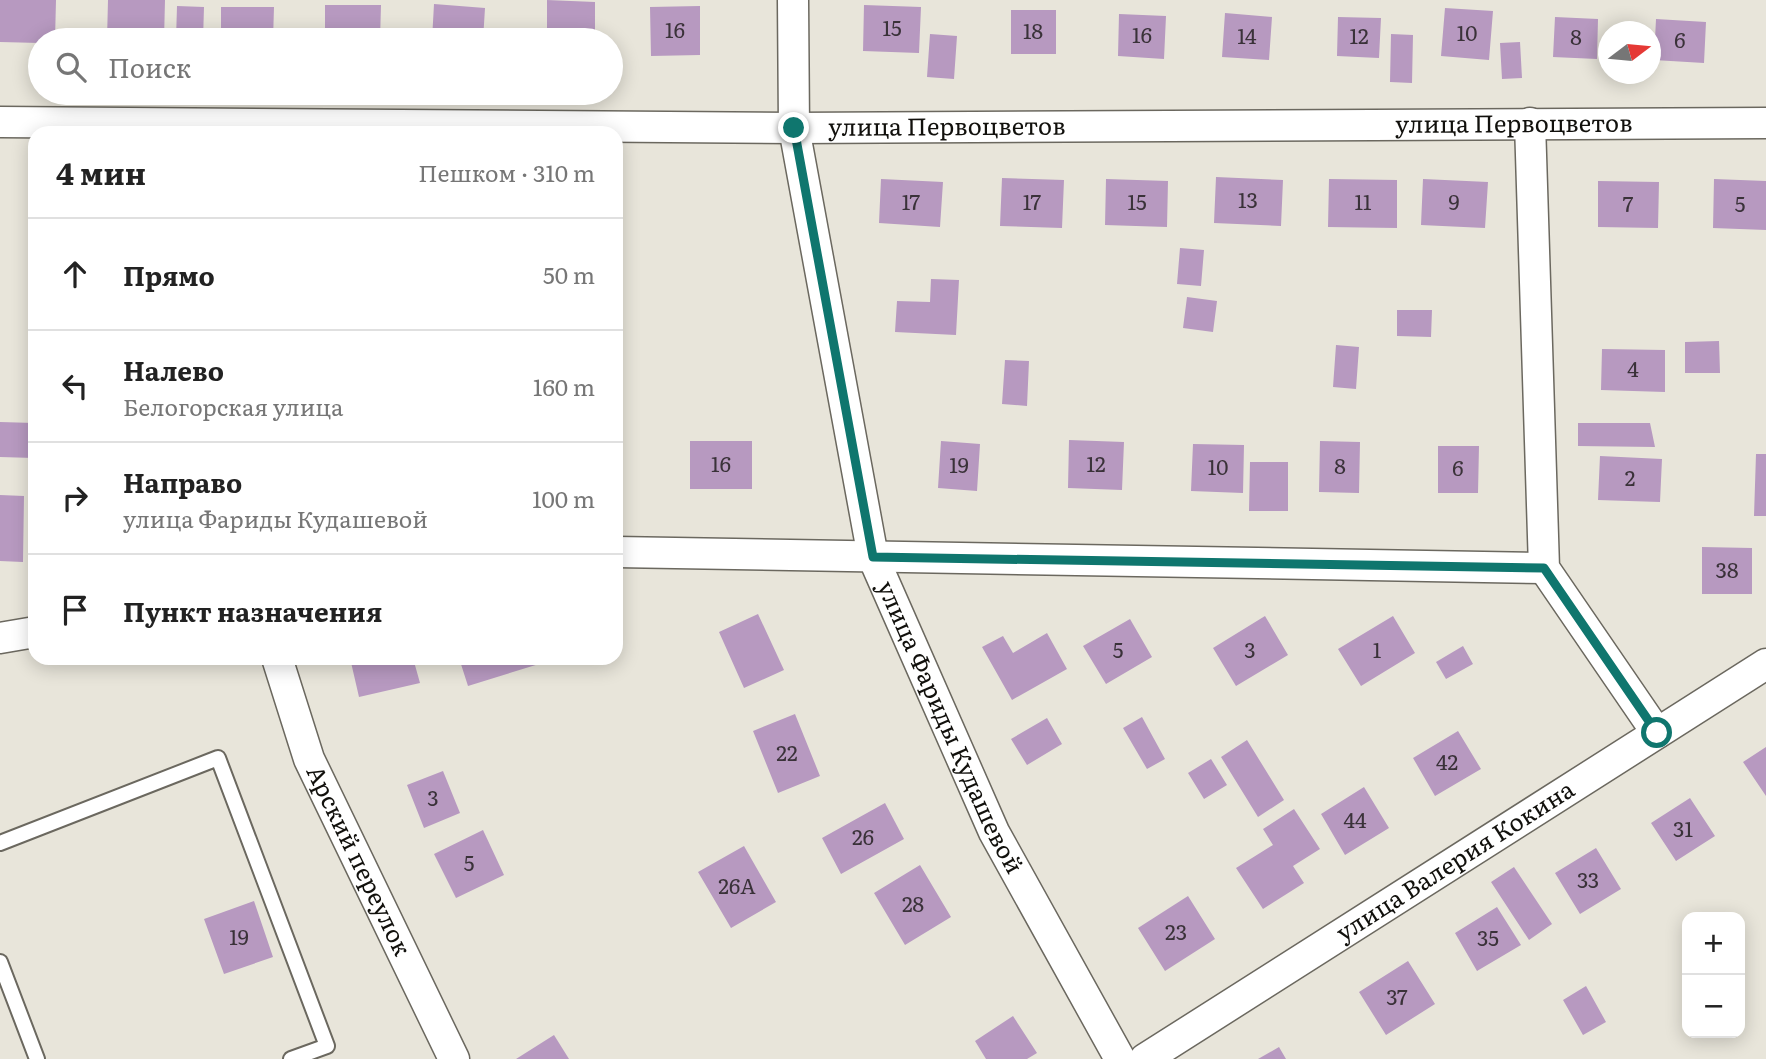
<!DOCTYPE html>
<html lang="ru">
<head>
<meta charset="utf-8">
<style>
  body { margin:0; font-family:Literata,serif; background:#f2f2f2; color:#222 }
  .controls { position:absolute; right:21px; bottom:21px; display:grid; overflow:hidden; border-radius:14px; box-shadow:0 4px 18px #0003 }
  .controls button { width:63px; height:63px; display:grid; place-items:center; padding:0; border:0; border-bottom:2px solid #e0e0e0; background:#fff; color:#222; font:35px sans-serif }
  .compass { position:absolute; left:1598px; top:21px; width:63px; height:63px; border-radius:50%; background:#fff; box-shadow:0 4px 18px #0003; rotate:74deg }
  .stop { position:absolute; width:21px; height:21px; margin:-16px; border:5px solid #0f766e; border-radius:50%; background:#fff }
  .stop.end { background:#0f766e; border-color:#fff; box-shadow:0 2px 7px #0008 }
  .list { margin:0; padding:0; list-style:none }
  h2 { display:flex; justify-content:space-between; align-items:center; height:91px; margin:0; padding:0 28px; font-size:30px }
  h2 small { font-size:23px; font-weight:400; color:#767676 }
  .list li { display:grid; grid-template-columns:46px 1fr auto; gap:21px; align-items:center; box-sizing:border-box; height:112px; padding:0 28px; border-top:2px solid #e0e0e0 }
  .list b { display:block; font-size:26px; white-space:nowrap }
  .list p { margin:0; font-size:23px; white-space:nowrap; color:#767676 }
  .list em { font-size:23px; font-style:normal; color:#767676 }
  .icon { flex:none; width:38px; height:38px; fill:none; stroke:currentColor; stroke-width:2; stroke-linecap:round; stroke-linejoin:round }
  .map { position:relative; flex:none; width:1766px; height:1059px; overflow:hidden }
  .search { position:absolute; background:#fff; box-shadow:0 4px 18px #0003; left:28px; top:28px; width:595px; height:77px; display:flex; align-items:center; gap:18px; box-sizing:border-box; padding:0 24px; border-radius:38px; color:#767676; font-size:26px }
  .panel { position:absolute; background:#fff; box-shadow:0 4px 18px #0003; left:28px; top:126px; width:595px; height:539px; border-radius:21px }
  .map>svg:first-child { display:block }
</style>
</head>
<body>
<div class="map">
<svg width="1766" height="1059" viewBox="0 0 1766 1059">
  <rect width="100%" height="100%" fill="#e8e5da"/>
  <path fill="#b799c0" d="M0,0H56L55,40H40V43L0,42Z
    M108,0H165L164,40H107Z
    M547,0L595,2V40H547Z
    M434,4L485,8L483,40H432Z
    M325,5H381L380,40H325Z
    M864,5L921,7L919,53L863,51Z
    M177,6L204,7L203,40H176Z
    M700,6V55L651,56L650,7Z
    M221,7H274L273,40H221Z
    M1445,8L1493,11L1489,60L1441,56Z
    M1011,10H1056V54H1011Z
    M1225,13L1272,17L1269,60L1222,57Z
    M1119,14L1166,16L1164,59L1118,56Z
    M1338,17L1381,18L1379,58L1337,56Z
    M1555,17L1598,19L1597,59L1553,57Z
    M1656,19L1706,22L1704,63L1654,60Z
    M930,34L957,36L954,79L927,77Z
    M1391,34L1413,35L1412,83L1390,82Z
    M1520,42L1522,78L1502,79L1500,43Z
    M1216,177L1283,180L1281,226L1214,223Z
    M1002,178L1064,180L1062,228L1000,226Z
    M881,179L943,182L940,227L879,223Z
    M1106,179L1168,181L1167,227L1105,225Z
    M1329,179L1397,180V228L1328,227Z
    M1423,179L1488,182L1485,228L1421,225Z
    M1714,179L1766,181V230L1713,228Z
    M1598,181L1659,182L1658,228L1598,227Z
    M1180,248L1204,250L1201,286L1177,284Z
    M931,279L959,280L956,335L895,332L897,301L930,302Z
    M1187,297L1217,301L1213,332L1183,328Z
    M1397,310H1432L1431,337L1397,336Z
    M1719,341L1720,373H1685V342Z
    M1336,345L1359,347L1356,389L1333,387Z
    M1602,349L1665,350V392L1601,390Z
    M1005,360L1029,361L1027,406L1002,404Z
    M0,422L34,423V458L0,457Z
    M1578,423H1650L1655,447L1578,446Z
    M1069,440L1124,442L1122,490L1068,488Z
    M690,441H752V489H690Z
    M941,441L980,444L977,491L938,488Z
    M1320,441L1360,442L1359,493L1319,492Z
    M1193,444L1244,445L1243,493L1191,491Z
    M1438,446H1479L1478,493H1438Z
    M1756,454H1766V516H1754Z
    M1600,456L1662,459L1660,502L1598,500Z
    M1250,462H1288V511H1249Z
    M0,495L24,496L23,562L0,561Z
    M1702,547L1752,548V594H1702Z
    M758,614L784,670L744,688L719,632Z
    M1265,616L1288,655L1236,686L1213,648Z
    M1393,616L1415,653L1361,686L1338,649Z
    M1130,619L1152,657L1106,684L1083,646Z
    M1047,633L1067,669L1012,700L982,647L1003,636L1013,653Z
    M1463,646L1473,664L1446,679L1436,662Z
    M350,658H413L420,683L359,697Z
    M459,658H537L539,664L468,686Z
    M795,714L820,776L778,793L753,731Z
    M1142,717L1165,759L1147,769L1123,728Z
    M1047,718L1062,744L1027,765L1011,739Z
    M1458,731L1481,769L1435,796L1413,758Z
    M1247,740L1284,800L1258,817L1221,757Z
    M1766,747V796L1743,762Z
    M1211,759L1227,785L1204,799L1188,773Z
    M443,771L460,813L424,828L407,785Z
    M1364,787L1389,828L1345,855L1321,814Z
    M1690,798L1715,836L1676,861L1651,823Z
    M885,803L904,839L841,874L822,838Z
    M1294,809L1320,849L1293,866L1304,883L1263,909L1236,868L1273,845L1263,829Z
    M483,830L504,875L456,898L434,854Z
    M744,846L776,902L731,928L698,872Z
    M1596,848L1621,889L1580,914L1555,873Z
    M920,865L951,917L905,945L874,893Z
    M1514,867L1552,924L1529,940L1491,882Z
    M1188,896L1215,939L1165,971L1138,928Z
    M254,901L273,957L224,974L204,919Z
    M1497,907L1521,945L1477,971L1455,933Z
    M1408,961L1435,1004L1386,1035L1359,992Z
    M1586,986L1606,1022L1583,1035L1563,1000Z
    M1013,1016L1037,1053L1027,1059H986L975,1041Z
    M554,1035L569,1059H516Z
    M1279,1047L1286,1059H1258Z"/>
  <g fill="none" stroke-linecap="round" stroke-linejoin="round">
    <defs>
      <path id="service" d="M0,843L218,758L327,1046L291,1059
        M0,962L37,1059"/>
      <g id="minor">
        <path id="s1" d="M793,0L794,128L873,557L994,832L1120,1059"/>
        <path id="s2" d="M0,122L794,128L1766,123"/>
        <path d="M1530,123L1544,568L1657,733"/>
        <path d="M616,552L1544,568"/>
        <path d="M0,638L35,632"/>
        <path id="s3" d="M277,658L309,759L454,1059"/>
        <path id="s4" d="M1145,1059L1766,664"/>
      </g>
    </defs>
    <use href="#service" stroke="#6b685f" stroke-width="18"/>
    <use href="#minor" stroke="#6b685f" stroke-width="33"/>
    <use href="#service" stroke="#fff" stroke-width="14"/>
    <use href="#minor" stroke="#fff" stroke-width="30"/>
  </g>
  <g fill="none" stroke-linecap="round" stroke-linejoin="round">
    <path stroke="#0f766e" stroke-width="9" d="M794,128L873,557L1544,568L1657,733"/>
  </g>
  <g text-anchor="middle" stroke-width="5" stroke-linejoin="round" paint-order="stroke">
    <g font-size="21" fill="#3a3239">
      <text x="892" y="36">15</text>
      <text x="675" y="38">16</text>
      <text x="1033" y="39">18</text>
      <text x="1467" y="41">10</text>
      <text x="1142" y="43">16</text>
      <text x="1247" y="44">14</text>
      <text x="1359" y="44">12</text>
      <text x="1576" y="45">8</text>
      <text x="1680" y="48">6</text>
      <text x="1248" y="208">13</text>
      <text x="911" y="210">17</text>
      <text x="1032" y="210">17</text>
      <text x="1137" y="210">15</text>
      <text x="1363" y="210">11</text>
      <text x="1454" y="210">9</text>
      <text x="1628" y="212">7</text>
      <text x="1740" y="212">5</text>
      <text x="1633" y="377">4</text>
      <text x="721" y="472">16</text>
      <text x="1096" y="472">12</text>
      <text x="959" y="473">19</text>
      <text x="1340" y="474">8</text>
      <text x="1218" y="475">10</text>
      <text x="1458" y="476">6</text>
      <text x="1630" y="486">2</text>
      <text x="1727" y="578">38</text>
      <text x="1118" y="658">5</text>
      <text x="1250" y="658">3</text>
      <text x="1377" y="658">1</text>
      <text x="787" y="761">22</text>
      <text x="1447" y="770">42</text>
      <text x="433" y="806">3</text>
      <text x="1355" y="828">44</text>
      <text x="1683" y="837">31</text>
      <text x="863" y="845">26</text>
      <text x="469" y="871">5</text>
      <text x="1588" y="888">33</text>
      <text x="737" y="894">26А</text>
      <text x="913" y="912">28</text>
      <text x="1176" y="940">23</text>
      <text x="239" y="945">19</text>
      <text x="1488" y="946">35</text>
      <text x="1397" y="1005">37</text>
    </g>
    <g font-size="24" fill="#11100c" stroke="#e8e5da">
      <text dy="8" stroke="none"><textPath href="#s2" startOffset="1514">улица Первоцветов</textPath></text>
      <text dy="8" stroke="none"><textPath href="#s2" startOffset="947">улица Первоцветов</textPath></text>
      <text dy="8" stroke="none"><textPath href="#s1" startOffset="751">улица Фариды Кудашевой</textPath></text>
      <text dy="8" stroke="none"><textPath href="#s3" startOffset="219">Арский переулок</textPath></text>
      <text dy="8" stroke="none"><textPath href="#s4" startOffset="368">улица Валерия Кокина</textPath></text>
    </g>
  </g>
</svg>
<div class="controls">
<button>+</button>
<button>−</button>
</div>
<svg class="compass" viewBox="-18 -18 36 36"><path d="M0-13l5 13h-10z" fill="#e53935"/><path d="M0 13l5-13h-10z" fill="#767676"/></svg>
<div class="stop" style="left:1657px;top:733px"></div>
<div class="stop end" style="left:794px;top:128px"></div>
<div class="search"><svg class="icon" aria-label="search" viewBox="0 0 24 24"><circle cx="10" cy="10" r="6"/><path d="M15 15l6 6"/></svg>Поиск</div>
<section class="panel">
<h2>4 мин<small>Пешком · 310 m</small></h2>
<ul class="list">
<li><svg class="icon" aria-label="ahead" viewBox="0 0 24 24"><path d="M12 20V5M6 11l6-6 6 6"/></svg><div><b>Прямо</b></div><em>50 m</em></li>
<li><svg class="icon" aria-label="left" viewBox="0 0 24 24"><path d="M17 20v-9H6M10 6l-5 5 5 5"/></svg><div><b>Налево</b><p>Белогорская улица</p></div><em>160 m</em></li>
<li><svg class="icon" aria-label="right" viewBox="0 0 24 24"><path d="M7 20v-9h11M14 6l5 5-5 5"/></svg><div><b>Направо</b><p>улица Фариды Кудашевой</p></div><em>100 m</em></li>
<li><svg class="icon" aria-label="arrive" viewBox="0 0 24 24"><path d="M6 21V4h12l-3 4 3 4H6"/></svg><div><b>Пункт назначения</b></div></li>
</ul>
</section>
</div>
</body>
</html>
